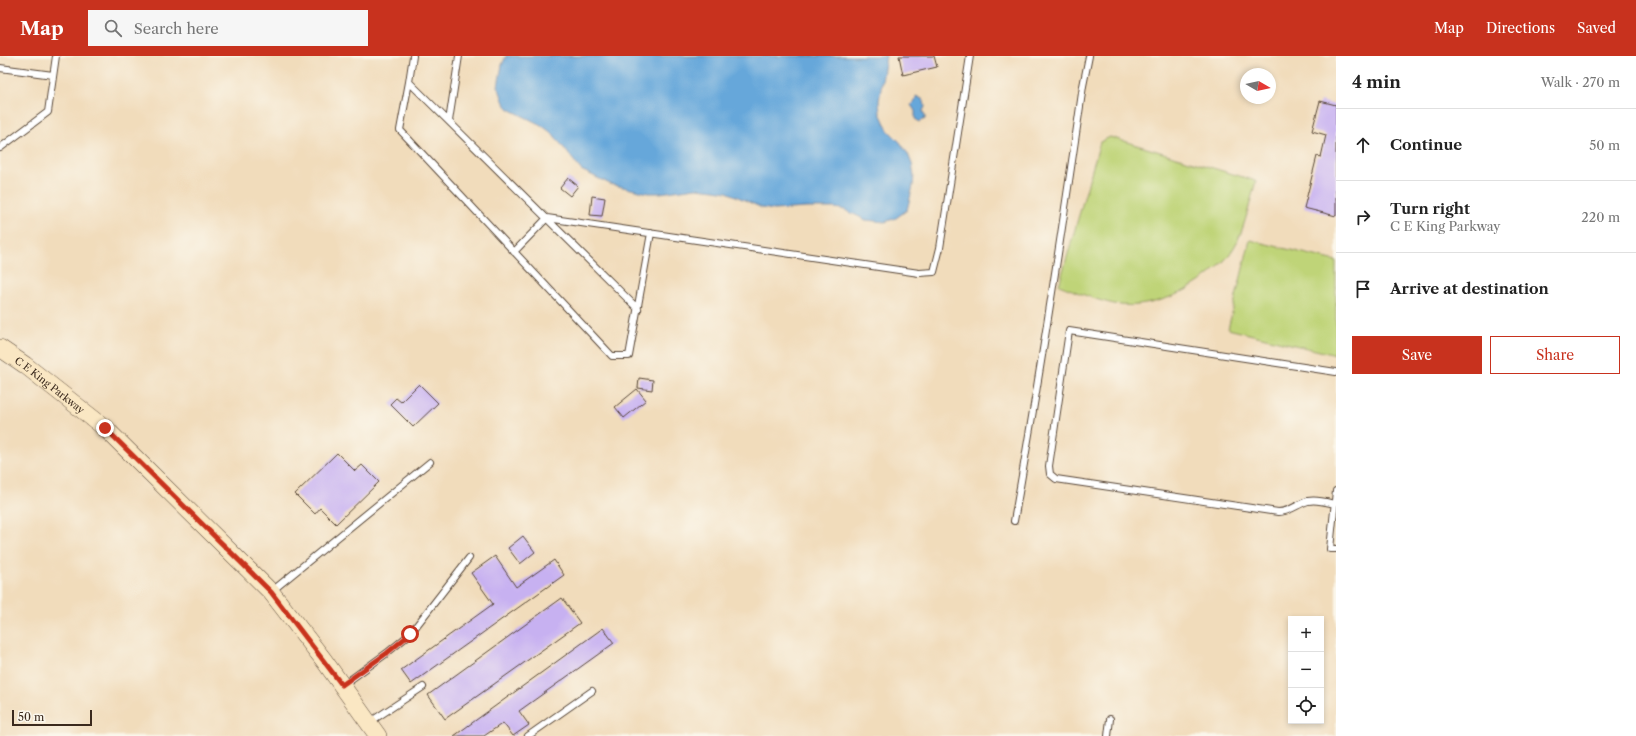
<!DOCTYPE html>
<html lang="en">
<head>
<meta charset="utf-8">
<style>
  body { margin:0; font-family:"Libre Caslon Text",serif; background:#f6f6f6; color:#222 }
  .controls { position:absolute; right:12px; bottom:12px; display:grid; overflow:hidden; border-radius:0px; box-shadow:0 2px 6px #0003 }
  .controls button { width:36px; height:36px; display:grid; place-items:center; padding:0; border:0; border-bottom:1px solid #e0e0e0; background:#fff; color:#222; font:20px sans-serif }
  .compass { position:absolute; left:1240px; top:12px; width:36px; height:36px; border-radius:50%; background:#fff; box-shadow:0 2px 6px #0003; rotate:99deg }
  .scale { position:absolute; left:12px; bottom:10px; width:80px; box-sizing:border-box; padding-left:4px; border:2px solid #3b2a1e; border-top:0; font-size:11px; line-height:14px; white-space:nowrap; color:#3b2a1e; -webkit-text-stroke:3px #fbf7ec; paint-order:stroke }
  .stop { position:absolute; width:12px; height:12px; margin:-9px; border:3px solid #c8321e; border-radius:50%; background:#fff }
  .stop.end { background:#c8321e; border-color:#fff; box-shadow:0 1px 4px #0008 }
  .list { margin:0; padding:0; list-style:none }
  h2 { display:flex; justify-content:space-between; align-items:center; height:52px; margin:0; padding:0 16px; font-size:17px }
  h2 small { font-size:13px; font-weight:400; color:#767676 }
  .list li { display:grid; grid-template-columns:26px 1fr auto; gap:12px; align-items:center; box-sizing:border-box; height:72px; padding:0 16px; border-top:1px solid #e0e0e0 }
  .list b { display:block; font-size:15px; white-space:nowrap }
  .list p { margin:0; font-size:13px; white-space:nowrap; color:#767676 }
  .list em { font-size:13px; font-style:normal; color:#767676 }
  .actions { display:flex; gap:8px; padding:12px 16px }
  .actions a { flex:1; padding:9px 0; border:1px solid #c8321e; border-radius:0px; text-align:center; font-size:14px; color:#c8321e }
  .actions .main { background:#c8321e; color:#fff }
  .icon { flex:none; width:22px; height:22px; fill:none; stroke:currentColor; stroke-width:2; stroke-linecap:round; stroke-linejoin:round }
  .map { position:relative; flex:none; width:1336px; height:680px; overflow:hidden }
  header { display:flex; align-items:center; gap:24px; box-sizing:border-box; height:56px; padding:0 20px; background:#c8321e; color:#fff }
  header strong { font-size:19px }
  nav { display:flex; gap:22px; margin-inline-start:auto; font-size:14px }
  .search { width:280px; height:36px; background:#f6f6f6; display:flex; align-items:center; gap:10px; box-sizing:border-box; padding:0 14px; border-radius:0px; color:#767676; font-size:15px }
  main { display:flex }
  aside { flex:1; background:#fff }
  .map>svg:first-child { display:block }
</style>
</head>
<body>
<header>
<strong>Map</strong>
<div class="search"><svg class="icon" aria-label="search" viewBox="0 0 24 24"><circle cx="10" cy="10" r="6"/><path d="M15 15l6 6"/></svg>Search here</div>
<nav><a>Map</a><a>Directions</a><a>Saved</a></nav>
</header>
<main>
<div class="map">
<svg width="1336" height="680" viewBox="0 0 1336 680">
  <rect width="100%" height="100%" fill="#fbf7ec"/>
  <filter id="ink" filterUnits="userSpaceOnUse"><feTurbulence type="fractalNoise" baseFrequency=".025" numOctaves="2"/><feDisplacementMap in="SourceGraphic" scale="8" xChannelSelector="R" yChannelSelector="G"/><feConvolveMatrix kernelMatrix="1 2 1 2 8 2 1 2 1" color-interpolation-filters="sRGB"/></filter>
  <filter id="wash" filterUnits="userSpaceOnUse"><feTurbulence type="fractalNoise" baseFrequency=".012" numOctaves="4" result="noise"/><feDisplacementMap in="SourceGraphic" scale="16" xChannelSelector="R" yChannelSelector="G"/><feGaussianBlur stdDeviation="0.9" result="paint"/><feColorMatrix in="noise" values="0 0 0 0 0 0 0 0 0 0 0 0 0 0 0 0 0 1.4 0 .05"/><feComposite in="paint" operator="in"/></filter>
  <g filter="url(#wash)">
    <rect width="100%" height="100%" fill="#f1dcbb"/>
    <path fill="#bfd478" stroke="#7d7f4b" d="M1110,81L1256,125C1250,145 1246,167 1237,186C1219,224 1156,257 1114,248C1095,244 1077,236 1059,229L1100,86Z
      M1250,184L1336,205V299L1228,273Z"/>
    <path fill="#66a7da" stroke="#50687c" d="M506,0H886L879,45L880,57L888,74L900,86L908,98L912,108L914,119L913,130L907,154L896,162L885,166L866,164L845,154L835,152H806L774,154L762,152L727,136L715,134L696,132L660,137H648L610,128L581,114L553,78L541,69L509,53L504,47L498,30L502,9Z
      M916,40L924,44L925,51L923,55L925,60V63L920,66L915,63V55L911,49L916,44Z"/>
    <g id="blocks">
      <path fill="#c7b1f1" d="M899,0H934L937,11L903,19Z
        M1320,45L1336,49V160L1304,152L1317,100L1321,101L1326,79L1312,75Z
        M568,122L578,130L570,140L560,132Z
        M592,140L605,142L602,160L590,159Z
        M639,322L653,324L652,334L638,332Z
        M419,328L438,347L413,371L390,348L396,342L401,346Z
        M637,333L646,344L624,362L615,351Z
        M337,397L355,415L362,409L379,426L336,468L320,452L315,458L295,438Z
        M523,480L535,496L520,508L508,492Z
        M495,500L516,531L554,504L564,519L411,628L401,614L493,548L471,517Z
        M562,542L580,567L445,663L428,639Z
        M603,572L614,587L519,655L529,669L513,680L503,667L484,680H454Z"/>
    </g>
  </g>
  <g filter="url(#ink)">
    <use href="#blocks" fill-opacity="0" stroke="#564536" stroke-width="1"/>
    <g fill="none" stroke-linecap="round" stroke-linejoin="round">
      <defs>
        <path id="service" d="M413,0L409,26L638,253
          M0,12L53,19
          M409,26L400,74L612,300H629L651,177
          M449,65L459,0
          M0,92L48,56L56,0
          M514,196L547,162L919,217L934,216L940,192L970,0
          M1336,435L1330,493H1336
          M1334,448C1326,446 1317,443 1308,445C1297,448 1291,456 1278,456L1056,423L1050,418L1049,410L1069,275L1336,316
          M1014,465C1040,320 1062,175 1083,30L1089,0
          M272,535L430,406
          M343,629L387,597L410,578L469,502
          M370,666L423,631
          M528,680L592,635
          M1108,680L1110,663"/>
        <g id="secondary">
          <path id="s1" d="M0,292L25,309L105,372L271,536L323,603L378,680"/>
        </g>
      </defs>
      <use href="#service" stroke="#564536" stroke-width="8"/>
      <use href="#secondary" stroke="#564536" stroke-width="18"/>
      <use href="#service" stroke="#fff" stroke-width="6"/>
      <use href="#secondary" stroke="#fae7c3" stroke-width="17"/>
    </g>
  </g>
  <g fill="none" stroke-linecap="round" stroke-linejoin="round" filter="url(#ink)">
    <path stroke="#c8321e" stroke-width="5" d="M105,372L271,536L342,629L387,597L410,578"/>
  </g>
  <g text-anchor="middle" stroke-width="3" stroke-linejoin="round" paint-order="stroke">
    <g font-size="10" fill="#3b2a1e" stroke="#fbf7ec">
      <text dy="4" stroke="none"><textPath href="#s1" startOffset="62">C E King Parkway</textPath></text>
    </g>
  </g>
</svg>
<div class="controls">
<button>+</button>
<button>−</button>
<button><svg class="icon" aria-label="locate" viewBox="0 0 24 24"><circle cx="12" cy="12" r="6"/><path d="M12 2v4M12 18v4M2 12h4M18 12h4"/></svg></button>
</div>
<svg class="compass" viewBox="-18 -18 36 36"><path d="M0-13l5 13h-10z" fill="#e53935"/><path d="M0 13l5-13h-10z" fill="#767676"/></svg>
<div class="scale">50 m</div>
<div class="stop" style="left:410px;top:578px"></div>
<div class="stop end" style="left:105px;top:372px"></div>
</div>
<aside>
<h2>4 min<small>Walk · 270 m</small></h2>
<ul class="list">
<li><svg class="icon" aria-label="ahead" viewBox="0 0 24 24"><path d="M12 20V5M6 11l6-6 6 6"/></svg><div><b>Continue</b></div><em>50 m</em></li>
<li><svg class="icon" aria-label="right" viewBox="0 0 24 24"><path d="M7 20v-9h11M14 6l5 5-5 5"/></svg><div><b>Turn right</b><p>C E King Parkway</p></div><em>220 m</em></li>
<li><svg class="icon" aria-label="arrive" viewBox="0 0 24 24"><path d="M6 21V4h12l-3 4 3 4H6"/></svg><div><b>Arrive at destination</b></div></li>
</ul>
<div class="actions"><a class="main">Save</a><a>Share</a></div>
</aside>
</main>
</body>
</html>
